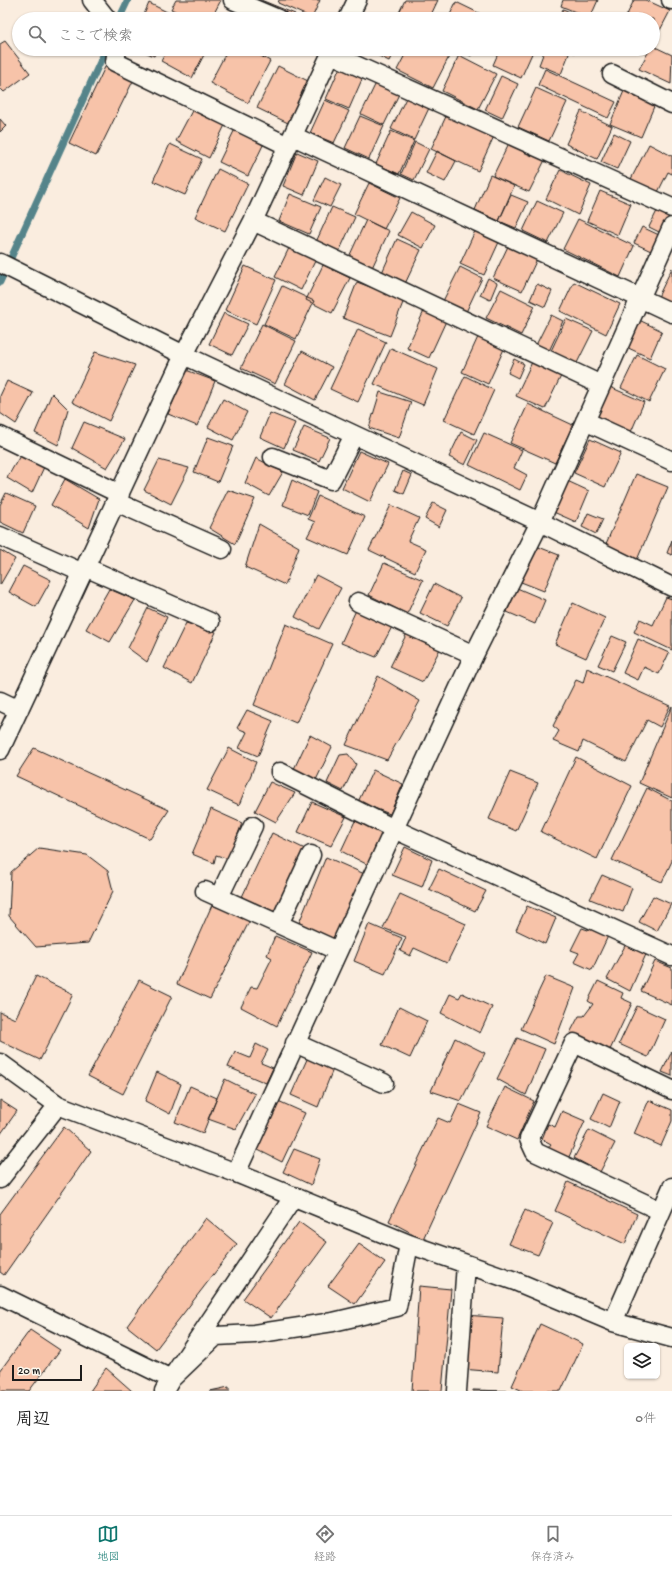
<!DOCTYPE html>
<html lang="ja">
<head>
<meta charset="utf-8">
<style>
  body { margin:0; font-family:"Gochi Hand","Klee One",sans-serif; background:#f6f6f6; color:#222 }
  .controls { position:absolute; right:12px; bottom:12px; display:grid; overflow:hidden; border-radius:6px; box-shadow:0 1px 3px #0004 }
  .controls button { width:36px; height:36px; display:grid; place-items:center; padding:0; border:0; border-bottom:1px solid #e0e0e0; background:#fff; color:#222; font:20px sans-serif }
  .scale { position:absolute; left:12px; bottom:10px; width:70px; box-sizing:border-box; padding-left:4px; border:2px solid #1c1c1c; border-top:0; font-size:11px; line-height:14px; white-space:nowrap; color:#1c1c1c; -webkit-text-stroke:3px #fbf7ec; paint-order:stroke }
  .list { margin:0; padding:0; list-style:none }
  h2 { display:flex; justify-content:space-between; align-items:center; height:52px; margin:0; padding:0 16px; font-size:17px }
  h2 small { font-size:13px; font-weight:400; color:#767676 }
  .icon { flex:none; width:22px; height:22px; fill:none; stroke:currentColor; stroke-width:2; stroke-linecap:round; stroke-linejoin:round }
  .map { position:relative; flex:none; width:672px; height:1391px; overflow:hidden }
  .search { position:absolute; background:#fff; box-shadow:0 1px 3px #0004; left:12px; right:12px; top:12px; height:44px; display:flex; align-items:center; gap:10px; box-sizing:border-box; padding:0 14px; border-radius:22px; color:#767676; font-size:15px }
  .sheet { height:124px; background:#fff }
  nav { display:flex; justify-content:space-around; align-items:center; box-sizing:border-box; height:56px; border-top:1px solid #e0e0e0; background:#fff; font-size:11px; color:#767676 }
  nav a { display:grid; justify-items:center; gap:2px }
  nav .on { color:#0f766e }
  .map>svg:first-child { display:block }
</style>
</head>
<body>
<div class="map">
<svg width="672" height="1391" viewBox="0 0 672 1391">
  <rect width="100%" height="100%" fill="#faeddf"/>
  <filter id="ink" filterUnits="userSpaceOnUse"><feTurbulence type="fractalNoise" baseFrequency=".025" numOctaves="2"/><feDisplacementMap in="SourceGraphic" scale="8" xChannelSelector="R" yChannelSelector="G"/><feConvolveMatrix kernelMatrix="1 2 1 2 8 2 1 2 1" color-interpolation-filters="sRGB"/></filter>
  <g filter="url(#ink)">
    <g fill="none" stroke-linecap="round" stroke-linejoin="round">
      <path stroke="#54848a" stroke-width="7" d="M119,19L128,0
        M0,282L106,49"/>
    </g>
    <path fill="#f7c3a9" stroke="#1c1c1c" d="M176,0H221L211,19H191L171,9Z
      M248,0H261L295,14L292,19H240Z
      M279,0H320L312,18L278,3Z
      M405,0H438L429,19H396Z
      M563,0H598L590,18L561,6Z
      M634,0H646L670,11L656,38L653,37V19H625Z
      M456,2L489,18V19H448Z
      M149,3L173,15L171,19H142Z
      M563,9L585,19H558Z
      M374,15L382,19H372Z
      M5,41L30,73L4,92L0,88V44Z
      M653,46L672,55L671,84L639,69L650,49H653Z
      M138,49H157L154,56Z
      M168,49H207L192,78L161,61Z
      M228,49H248L270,61L248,103L210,83Z
      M259,49H280L277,56Z
      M365,49H395L389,61Z
      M408,49H447L452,51L433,88L397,70Z
      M458,49H474L471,56Z
      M500,49H534L521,78L493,65Z
      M545,49H556L569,54L561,74L539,65Z
      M566,49H577L575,53Z
      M459,55L496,74L478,109L442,91Z
      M278,66L308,81L288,123L257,108Z
      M105,67L133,81L96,156L69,143Z
      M340,67L363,77L349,109L326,99Z
      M545,69L616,102L608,118L538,85Z
      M501,76L518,84L502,118L485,110Z
      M376,83L399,94L384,125L361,114Z
      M536,88L567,102L549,141L518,127Z
      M624,91L655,104L641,137L610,124Z
      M406,98L429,108L414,140L391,129Z
      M325,100L349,111L334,143L310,133Z
      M194,107L226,123L209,158L176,141Z
      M581,111L612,126L597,159L566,144Z
      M448,112L495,134L478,171L431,149Z
      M360,116L384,126L369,159L345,148Z
      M0,119L6,126L0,132Z
      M236,127L265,141L248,176L219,162Z
      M391,131L414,141L399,174L376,164Z
      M614,133L630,141L617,169L601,162Z
      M415,142L429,149L414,180L401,174Z
      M509,143L545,160L529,192L493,176Z
      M170,144L202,159L185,195L153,181Z
      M649,144L672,156V174L668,172L658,192L631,179Z
      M437,151L456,161L445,182L426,173Z
      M297,152L318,161L304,195L283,186Z
      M218,169L248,184L225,231L195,217Z
      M560,170L591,185L578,215L546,199Z
      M490,175L514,186L499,221L475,210Z
      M325,177L341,185L330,207L314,200Z
      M369,183L400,198L384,229L354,214Z
      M600,191L631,204L618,235L587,221Z
      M290,194L321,207L309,234L279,221Z
      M511,195L528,202L516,228L499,221Z
      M537,201L563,213L548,243L523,231Z
      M332,207L355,217L339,252L316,242Z
      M658,209L672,216L663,234L649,227Z
      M411,212L435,225L423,248L398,235Z
      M578,219L634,246L620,277L563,249Z
      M366,220L389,231L371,270L348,259Z
      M642,227L659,235L651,251L634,243Z
      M475,231L499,242L484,275L460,264Z
      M397,239L421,250L403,288L380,277Z
      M509,244L538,257L522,291L493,278Z
      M290,246L316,259L301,290L275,277Z
      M323,265L350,278L332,313L306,300Z
      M245,266L276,280L256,324L225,310Z
      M460,267L482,278L466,312L443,301Z
      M672,268V305L657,299Z
      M488,278L497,283L490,300L480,295Z
      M357,282L404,300L390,336L343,318Z
      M574,282L620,304L606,334L560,311Z
      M537,284L552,291L545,307L530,300Z
      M282,286L314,301L296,339L264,324Z
      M501,289L535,306L521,335L486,318Z
      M424,311L446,321L429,358L407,348Z
      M224,313L248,324L232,355L209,344Z
      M551,315L563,321L549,351L536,345Z
      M566,319L593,331L576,365L550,353Z
      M637,319L662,331L650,358L624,346Z
      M262,324L296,341L275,384L241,368Z
      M358,329L386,342L358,402L330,389Z
      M478,337L504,349L488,384L462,372Z
      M391,348L438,369L423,405L374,384Z
      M302,351L332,367L315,400L285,384Z
      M95,352L135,365L109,421L72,402Z
      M637,355L665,369L649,402L621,388Z
      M514,359L524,364L518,378L508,373Z
      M533,360L562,374L545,409L516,396Z
      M186,370L215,381L197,426L168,414Z
      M465,376L494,390L474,434L444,420Z
      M7,381L33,393L16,424L0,413V396Z
      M610,387L644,402L631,432L597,417Z
      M380,392L411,402L399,438L369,428Z
      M52,393L68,409L58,445L35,433Z
      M223,399L247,412L233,440L208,427Z
      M528,404L573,425L555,463L510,443Z
      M270,413L295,423L284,448L260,437Z
      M84,422L125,439L107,468L72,448Z
      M304,427L330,438L319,461L293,450Z
      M461,432L477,440L465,465L449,457Z
      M484,433L522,450L514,468L527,475L520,490L469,465Z
      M208,437L233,446L218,482L194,472Z
      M590,439L621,453L605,487L574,473Z
      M359,451L388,464L370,502L342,488Z
      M21,454L44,467L32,493L7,478Z
      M256,458L283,472L269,496L245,483Z
      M159,460L189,468L171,504L144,490Z
      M403,471L412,475L404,494L395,490Z
      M636,474L668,487L634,567L602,553Z
      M65,479L99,499L89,528L51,505Z
      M563,479L589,491L576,522L549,510Z
      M292,480L317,492L308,515L283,505Z
      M228,490L255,499L235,544L209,528Z
      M6,493L35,506L23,533L0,522V505Z
      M318,496L365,517L348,555L307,537L315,522L308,519Z
      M433,503L447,510L439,527L425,519Z
      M391,505L419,518L408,541L426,549L415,572L369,550Z
      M588,513L603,519L596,534L582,527Z
      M259,524L299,547L285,585L245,567Z
      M672,540V555L667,553Z
      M536,546L559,555L544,591L521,582Z
      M0,550L15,559L0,585Z
      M384,563L423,580L407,614L369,595Z
      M23,566L51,580L36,607L9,592Z
      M316,575L341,588L319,629L295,617Z
      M434,584L461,598L447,626L420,613Z
      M517,588L545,600L535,624L507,612Z
      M109,589L135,600L110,642L86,629Z
      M666,597L672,599V650L634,632L640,619L653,625Z
      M573,603L605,618L586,658L555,644Z
      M148,608L167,617L147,662L128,648Z
      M356,610L393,625L376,657L341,643Z
      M186,623L216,632L192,683L164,668Z
      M286,624L332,644L296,723L254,705Z
      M407,633L440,649L423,682L390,667Z
      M612,636L626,642L612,671L598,665Z
      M638,639L669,653L659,674L644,667L638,680L623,673Z
      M587,668L670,706L660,727L647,720L626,762L583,741L579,752L553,741L559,731L553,726L576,680L583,683Z
      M378,676L420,701L387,760L346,745Z
      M672,706V798L639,783Z
      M247,710L273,721L258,756L239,748L247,732L237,728Z
      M310,735L332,747L316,780L293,771Z
      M34,748L169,810L150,839L16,776Z
      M229,748L256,762L239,805L207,790Z
      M348,754L356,764L343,791L327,783L340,755Z
      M576,757L632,786L597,859L541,832Z
      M373,770L403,784L390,814L358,802Z
      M510,772L538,783L516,831L489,819Z
      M270,782L295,793L276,822L255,811Z
      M647,788L672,801V861L662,882L612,860Z
      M312,802L346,817L331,846L298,832Z
      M211,809L242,823L229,859L216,855L214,863L192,854Z
      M355,821L386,832L370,866L341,851Z
      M272,833L305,849L276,913L241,899Z
      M405,847L432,860L422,887L392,875Z
      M39,848L87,855L108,871L113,891L88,943L36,947L9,916L11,872Z
      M326,857L369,876L335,940L299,923Z
      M439,869L486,891L475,911L429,889Z
      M602,875L632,888L623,912L590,899Z
      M400,894L466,924L447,963L414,948L410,956L400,951L406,937L383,928Z
      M653,896L671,904L657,931L639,922Z
      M212,905L250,920L210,999L177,984Z
      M527,906L556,918L545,944L516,930Z
      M369,924L402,938L385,974L354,961Z
      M590,926L609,934L592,970L574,962L579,953L571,950L582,928L588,930Z
      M275,936L312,952L277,1026L241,1007L251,987L257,988L272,958L267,955Z
      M626,944L647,952L630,991L607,979Z
      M655,961L672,968V1005L641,991Z
      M36,976L73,994L40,1060L0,1041V1012L15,1019Z
      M546,976L575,988L554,1044L521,1029Z
      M139,980L172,996L123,1094L88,1076Z
      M598,981L623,993L621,998L632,1003L609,1052L570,1033L579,1016H584L593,1004L588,1001Z
      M462,993L492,1007L480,1033L441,1013L450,994L459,998Z
      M637,1006L665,1019L648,1057L619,1044Z
      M399,1007L427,1021L410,1058L382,1045Z
      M455,1038L485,1053L461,1101L431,1091Z
      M517,1038L545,1049L526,1095L497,1079Z
      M256,1044L268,1050L261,1063L273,1068L266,1083L228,1067L235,1052L250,1058Z
      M672,1051V1076L662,1072Z
      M308,1057L333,1069L318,1107L291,1095Z
      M157,1072L181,1084L170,1114L145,1101Z
      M225,1079L255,1094L236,1129L208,1119Z
      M190,1086L217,1098L203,1133L175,1122Z
      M505,1087L534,1101L517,1140L486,1126Z
      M603,1093L620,1101L609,1128L591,1119Z
      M0,1100L17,1111L0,1135Z
      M276,1100L305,1113L282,1162L254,1148Z
      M649,1100L672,1110V1121L661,1146L634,1134Z
      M459,1104L481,1113L423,1239L389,1221L438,1118L450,1123Z
      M562,1111L585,1121L568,1159L545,1152L551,1144L542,1139L548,1124L555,1127Z
      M64,1127L91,1151L4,1275L0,1272V1214Z
      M589,1130L615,1143L600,1172L574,1158Z
      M294,1149L320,1159L311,1185L283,1172Z
      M568,1182L637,1214L625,1244L555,1211Z
      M525,1210L553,1223L538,1255L509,1244Z
      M206,1218L237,1244L156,1349L127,1326Z
      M299,1222L327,1242L271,1318L243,1299Z
      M359,1244L385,1262L355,1304L328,1286Z
      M419,1286L451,1289L442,1391H412Z
      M466,1315L503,1318L498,1372L461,1369Z
      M540,1324L583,1344L561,1391H523L512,1386Z
      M30,1330L60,1350L29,1391H0V1371Z
      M106,1368L132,1391H90Z
      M229,1387V1391H210Z
      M473,1390L507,1391H473Z"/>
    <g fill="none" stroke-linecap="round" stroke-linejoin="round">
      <defs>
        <path id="street" d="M92,0L107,19
          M233,0L278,19
          M671,0H672
          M348,19L357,0
          M117,49L115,62L288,146
          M331,54L672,208
          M612,74L672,104
          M293,136L672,313
          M253,221L601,385
          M0,263L184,355L540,522L672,587
          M585,421L672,461
          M0,436L120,494
          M273,457L331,480L354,435
          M116,502L222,549
          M0,536L83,573
          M85,567L210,622
          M358,602L474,655
          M0,701L19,710
          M0,750L184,355L253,221L333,49
          M280,772L394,829L672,956
          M205,891L338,951
          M219,897L253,826
          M279,924L311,855
          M295,1043L384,1083
          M0,1063L58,1105L236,1173L409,1244L515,1281L613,1322L672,1338
          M236,1173L474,655L540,522L672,227
          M0,1179L58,1105
          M661,1211L535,1152L529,1139L574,1043L672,1090
          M0,1295L171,1379L294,1196
          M613,1322L672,1187
          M164,1391L171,1379L216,1336L254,1334L333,1322L397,1307L409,1244
          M457,1391L466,1264"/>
      </defs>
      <use href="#street" stroke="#1c1c1c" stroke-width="21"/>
      <use href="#street" stroke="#fbf7ec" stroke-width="18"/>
    </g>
  </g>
</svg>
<div class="controls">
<button><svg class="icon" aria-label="layers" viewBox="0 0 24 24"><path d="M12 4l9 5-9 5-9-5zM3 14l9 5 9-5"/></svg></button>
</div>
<div class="scale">20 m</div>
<div class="search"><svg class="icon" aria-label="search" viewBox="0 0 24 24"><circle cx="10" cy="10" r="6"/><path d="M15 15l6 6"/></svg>ここで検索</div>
</div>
<section class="sheet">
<h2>周辺<small>0件</small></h2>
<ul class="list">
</ul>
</section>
<nav>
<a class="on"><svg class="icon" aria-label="map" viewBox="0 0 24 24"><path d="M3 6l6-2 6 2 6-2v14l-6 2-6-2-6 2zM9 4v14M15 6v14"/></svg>地図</a>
<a><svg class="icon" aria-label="directions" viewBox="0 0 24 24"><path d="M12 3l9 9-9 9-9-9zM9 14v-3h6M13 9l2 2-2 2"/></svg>経路</a>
<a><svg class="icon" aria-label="saved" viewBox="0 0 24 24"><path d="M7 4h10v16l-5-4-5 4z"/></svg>保存済み</a>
</nav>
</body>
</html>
